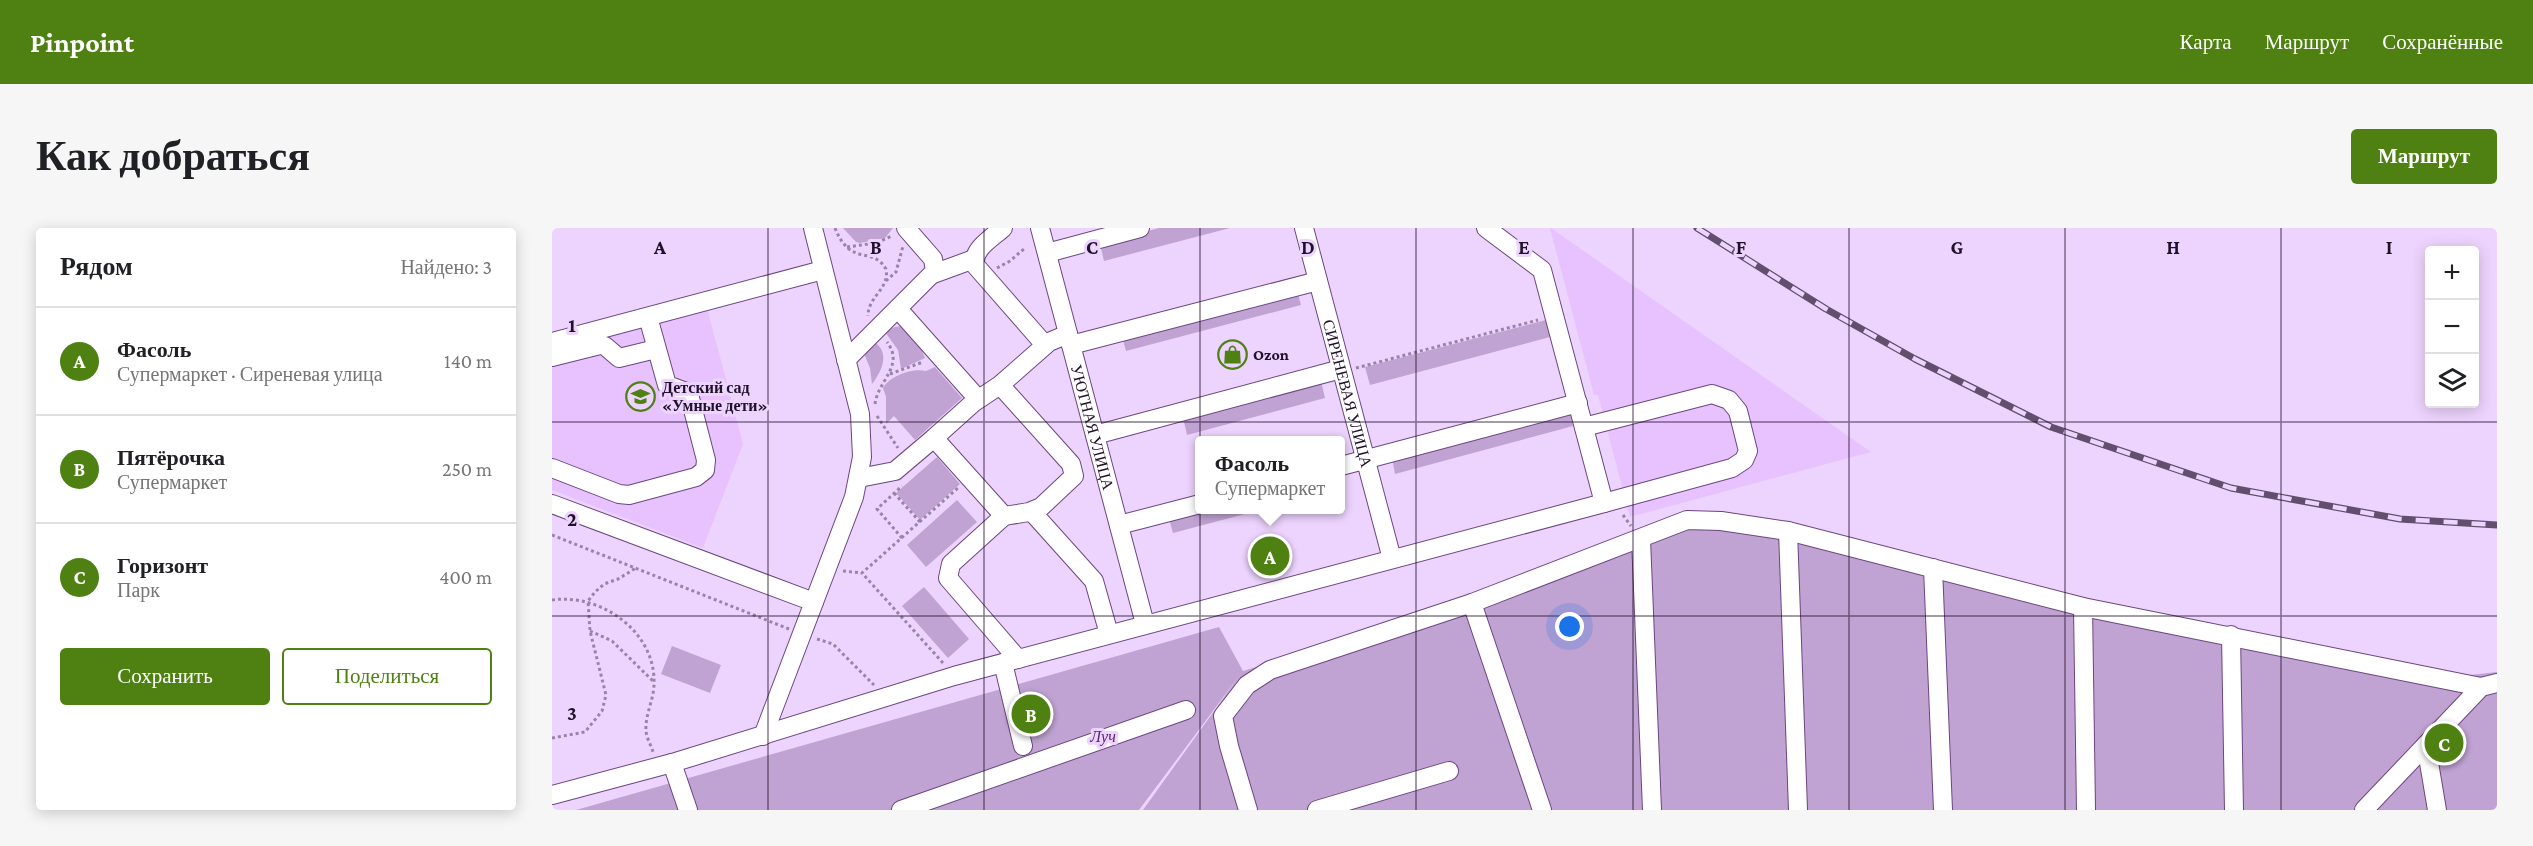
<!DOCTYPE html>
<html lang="ru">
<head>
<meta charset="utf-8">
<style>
  body { margin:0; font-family:"Crimson Pro",serif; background:#f6f6f6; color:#202124 }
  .controls { position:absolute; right:18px; top:18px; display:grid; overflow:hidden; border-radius:6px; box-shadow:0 3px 15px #0003 }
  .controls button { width:54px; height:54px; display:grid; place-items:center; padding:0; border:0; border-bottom:2px solid #e0e0e0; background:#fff; color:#202124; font:30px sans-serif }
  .you { position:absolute; left:1018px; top:399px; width:21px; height:21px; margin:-15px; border:4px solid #fff; border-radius:50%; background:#1a73e8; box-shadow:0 0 0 9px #1a73e833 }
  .badge { display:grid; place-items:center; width:39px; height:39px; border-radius:50%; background:#4e8012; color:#fff; font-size:20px; font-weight:700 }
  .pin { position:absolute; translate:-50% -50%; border:3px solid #fff; box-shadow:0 2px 6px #0006 }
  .popup { position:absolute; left:643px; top:208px; width:150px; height:78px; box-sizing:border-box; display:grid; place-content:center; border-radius:6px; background:#fff; filter:drop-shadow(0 2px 4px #0005); font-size:20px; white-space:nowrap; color:#757577 }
  .popup b { font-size:22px; color:#202124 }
  .popup::after { content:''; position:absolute; left:50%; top:100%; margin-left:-12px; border:12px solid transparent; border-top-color:#fff }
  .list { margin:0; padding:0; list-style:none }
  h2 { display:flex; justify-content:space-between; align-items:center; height:78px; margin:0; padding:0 24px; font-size:26px }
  h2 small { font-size:20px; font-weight:400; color:#757577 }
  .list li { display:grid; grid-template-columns:39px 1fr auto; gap:18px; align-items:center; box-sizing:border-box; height:108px; padding:0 24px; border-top:2px solid #e0e0e0 }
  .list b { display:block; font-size:22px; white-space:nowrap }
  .list p { margin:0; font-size:20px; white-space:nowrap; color:#757577 }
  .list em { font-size:20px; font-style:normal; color:#757577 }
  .actions { display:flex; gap:12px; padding:18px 24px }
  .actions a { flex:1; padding:14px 0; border:2px solid #4e8012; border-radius:6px; text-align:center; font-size:21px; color:#4e8012 }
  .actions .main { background:#4e8012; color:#fff }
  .icon { flex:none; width:33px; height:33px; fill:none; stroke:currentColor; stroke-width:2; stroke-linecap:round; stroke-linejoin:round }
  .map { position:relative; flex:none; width:1945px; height:582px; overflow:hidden; border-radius:6px }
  header { display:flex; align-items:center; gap:36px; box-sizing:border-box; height:84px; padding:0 30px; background:#4e8012; color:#fff }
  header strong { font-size:28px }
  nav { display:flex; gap:33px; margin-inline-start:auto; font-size:21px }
  .intro { display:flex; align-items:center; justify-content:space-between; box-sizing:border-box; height:144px; padding:0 36px }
  h1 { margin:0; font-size:42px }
  .button { padding:15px 27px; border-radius:6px; background:#4e8012; color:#fff; font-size:21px; font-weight:700 }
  main { display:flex; gap:36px; padding:0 36px }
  aside { flex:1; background:#fff; border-radius:6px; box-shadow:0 3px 15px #0003 }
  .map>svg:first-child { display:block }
</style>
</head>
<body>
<header>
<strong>Pinpoint</strong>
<nav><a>Карта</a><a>Маршрут</a><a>Сохранённые</a></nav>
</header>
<div class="intro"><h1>Как добраться</h1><a class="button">Маршрут</a></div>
<main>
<aside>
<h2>Рядом<small>Найдено: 3</small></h2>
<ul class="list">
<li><span class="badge">A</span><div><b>Фасоль</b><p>Супермаркет · Сиреневая улица</p></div><em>140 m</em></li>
<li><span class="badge">B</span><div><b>Пятёрочка</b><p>Супермаркет</p></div><em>250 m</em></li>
<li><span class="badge">C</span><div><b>Горизонт</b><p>Парк</p></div><em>400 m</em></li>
</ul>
<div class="actions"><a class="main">Сохранить</a><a>Поделиться</a></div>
</aside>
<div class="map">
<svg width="1945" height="582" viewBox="0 0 1945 582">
  <rect width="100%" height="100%" fill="#edd4fe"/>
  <path fill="#e7c2fe" d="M998,0H999L1319,224L1078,289L1046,167H1042Z
    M155,80L191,216L151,320L0,262V121Z"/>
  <path fill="#c0a3d2" d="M291,0H341L333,10L308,15L304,14Z
    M607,0H678L552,33L548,16Z
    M745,62L749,77L574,123L570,108Z
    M994,92L998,109L818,157L813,139Z
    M352,98L367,116L373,130L349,141L346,122L333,104L343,99Z
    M321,113C339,124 330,143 320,156L318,140L311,123Z
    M383,139L410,170L363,212L342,188L334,196V169L331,160C338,148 360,140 374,143Z
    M769,153L773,170L635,207L631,189Z
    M1018,185L1021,198L843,246L840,230Z
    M385,229L408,256L368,292L344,265Z
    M405,272L425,294L374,339L355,317Z
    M648,282H708L621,305L616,287Z
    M1144,291L1900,449L1945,444V582H591L690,444L587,582H24L667,399L691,443L770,419Z
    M372,359L417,411L396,430L350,378Z
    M120,418L169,437L158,465L109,446Z"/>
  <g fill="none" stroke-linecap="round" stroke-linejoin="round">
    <defs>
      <g id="minor">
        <path d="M451,0C440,10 420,21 423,37L493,117"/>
        <path id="s1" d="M488,0L593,396"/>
        <path id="s2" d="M752,0L840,331"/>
        <path d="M495,25L588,0"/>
        <path d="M381,46L422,31"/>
        <path d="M346,81L426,171"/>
        <path d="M0,114L271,42"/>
        <path d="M519,117L766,53"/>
        <path d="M0,129L48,117L53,118L67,130L104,121"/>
        <path d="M294,132L383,43L381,31L354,0"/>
        <path d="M448,157L421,175L382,210L452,288L477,284L489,279L522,248L519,236L448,157L497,114L516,106"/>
        <path d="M1032,199L1160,166L1177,172L1186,183L1196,223L1192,232L1180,240L1052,275"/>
        <path d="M543,207L789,141"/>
        <path d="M789,238L1026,175"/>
        <path d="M0,240L67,266L77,267L144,249L153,242L154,232L138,170L134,164L115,157L96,89"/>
        <path d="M307,250L343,243L382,210"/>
        <path d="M0,276L262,374"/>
        <path d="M480,284L542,353L557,406"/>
        <path d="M452,288L399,336L396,350L466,431"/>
        <path d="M567,297L648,276"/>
        <path d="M1236,303L1246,582"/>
        <path d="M1089,311L1100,582"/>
        <path d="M1381,340L1391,582"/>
        <path d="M920,375L990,582"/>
        <path d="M1531,379L1534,582"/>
        <path d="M1679,407L1682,582"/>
        <path d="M451,435L471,518"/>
        <path d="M211,508L302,269L310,229L308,186L261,0"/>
        <path d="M1874,517L1885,582"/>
        <path d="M120,535L136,582"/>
        <path d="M0,567L120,535L402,448L1052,275L990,42L934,0"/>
        <path d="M349,582L634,482"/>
        <path d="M696,582L677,518L671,488L695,457L718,442L920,375L1135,292L1169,293L1236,303L1531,379L1929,459"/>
        <path d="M765,582L897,543"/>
        <path d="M1812,582L1929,459L1945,455"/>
      </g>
    </defs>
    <use href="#minor" stroke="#6c4682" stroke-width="20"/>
    <path stroke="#9984a7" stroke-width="3" stroke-dasharray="3 3" stroke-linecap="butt" d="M283,0C299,40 320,17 334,41C338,61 316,68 316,88
      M295,19L324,15L340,8
      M445,40L458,33L473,20
      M334,53L344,44L351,18
      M804,140L986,92
      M338,146L371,134
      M323,176C326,152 353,138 335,114
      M325,188L346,220
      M342,265L368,294
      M1071,287L1079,298
      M0,307L237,401
      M350,310L325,281L350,258
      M291,343L310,345
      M0,372C48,365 104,403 102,456C102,471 93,487 94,502C94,509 99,517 101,524
      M38,403L60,413L101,453
      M265,411L281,416L322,457
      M391,435L310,345L407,259
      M0,510L33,504L50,483L54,467L38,403L36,373L43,364L52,356L66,351L84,340"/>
    <use href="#minor" stroke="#fff" stroke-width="18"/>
    <defs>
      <path id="rail" d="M1145,0L1274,81L1363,131L1499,199L1679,260L1848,291L1945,297"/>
    </defs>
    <use href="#rail" stroke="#614f6d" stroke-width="7"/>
    <use href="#rail" stroke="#edd4fe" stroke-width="4.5" stroke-dasharray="14" stroke-linecap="butt"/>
  </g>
  <path fill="none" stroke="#201029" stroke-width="1.5" stroke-opacity="0.55" d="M216,0V582M432,0V582M648,0V582M864,0V582M1081,0V582M1297,0V582M1513,0V582M1729,0V582M0,194H1945M0,388H1945"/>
  <defs>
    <symbol id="shop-ring" viewBox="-11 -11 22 22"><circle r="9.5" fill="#edd4fe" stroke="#4e8012" stroke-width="1.5"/><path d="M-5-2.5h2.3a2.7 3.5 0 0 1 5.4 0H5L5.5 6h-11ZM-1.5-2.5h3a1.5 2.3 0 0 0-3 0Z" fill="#4e8012"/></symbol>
    <symbol id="school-ring" viewBox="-11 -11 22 22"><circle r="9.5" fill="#edd4fe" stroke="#4e8012" stroke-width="1.5"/><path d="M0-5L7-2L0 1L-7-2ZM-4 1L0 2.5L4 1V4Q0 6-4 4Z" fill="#4e8012"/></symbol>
  </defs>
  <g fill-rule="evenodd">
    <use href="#shop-ring" x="664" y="110" width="33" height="33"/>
    <use href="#school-ring" x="72" y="152" width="33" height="33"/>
  </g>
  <g text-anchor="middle" stroke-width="6" stroke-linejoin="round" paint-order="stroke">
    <g font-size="16" font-weight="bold" fill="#201029" stroke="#edd4fe" text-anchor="start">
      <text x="701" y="132">Ozon</text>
      <text x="110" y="165">Детский сад<tspan x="110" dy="18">«Умные дети»</tspan></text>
    </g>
    <g font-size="16" fill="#201029" stroke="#edd4fe">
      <text dy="6" stroke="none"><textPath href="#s2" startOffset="171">СИРЕНЕВАЯ УЛИЦА</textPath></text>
      <text dy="6" stroke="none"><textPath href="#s1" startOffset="206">УЮТНАЯ УЛИЦА</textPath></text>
    </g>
    <g font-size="16" font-style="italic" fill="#582771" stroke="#edd4fe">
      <text x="551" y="514">Луч</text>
    </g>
  </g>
  <g font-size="20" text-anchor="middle" font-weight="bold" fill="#201029" stroke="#edd4fe" stroke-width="6" stroke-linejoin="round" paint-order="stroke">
    <text x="108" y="26">A</text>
    <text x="324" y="26">B</text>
    <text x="540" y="26">C</text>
    <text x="756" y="26">D</text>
    <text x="972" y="26">E</text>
    <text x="1189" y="26">F</text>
    <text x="1405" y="26">G</text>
    <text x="1621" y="26">H</text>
    <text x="1837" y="26">I</text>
    <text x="20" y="104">1</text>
    <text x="20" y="298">2</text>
    <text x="20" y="492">3</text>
  </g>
</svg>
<div class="controls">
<button>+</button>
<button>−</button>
<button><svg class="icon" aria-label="layers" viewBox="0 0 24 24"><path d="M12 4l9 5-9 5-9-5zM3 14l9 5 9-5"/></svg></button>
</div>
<div class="you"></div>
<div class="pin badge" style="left:718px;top:328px">A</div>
<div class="popup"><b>Фасоль</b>Супермаркет</div>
<div class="pin badge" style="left:479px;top:486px">B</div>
<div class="pin badge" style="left:1892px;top:515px">C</div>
</div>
</main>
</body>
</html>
